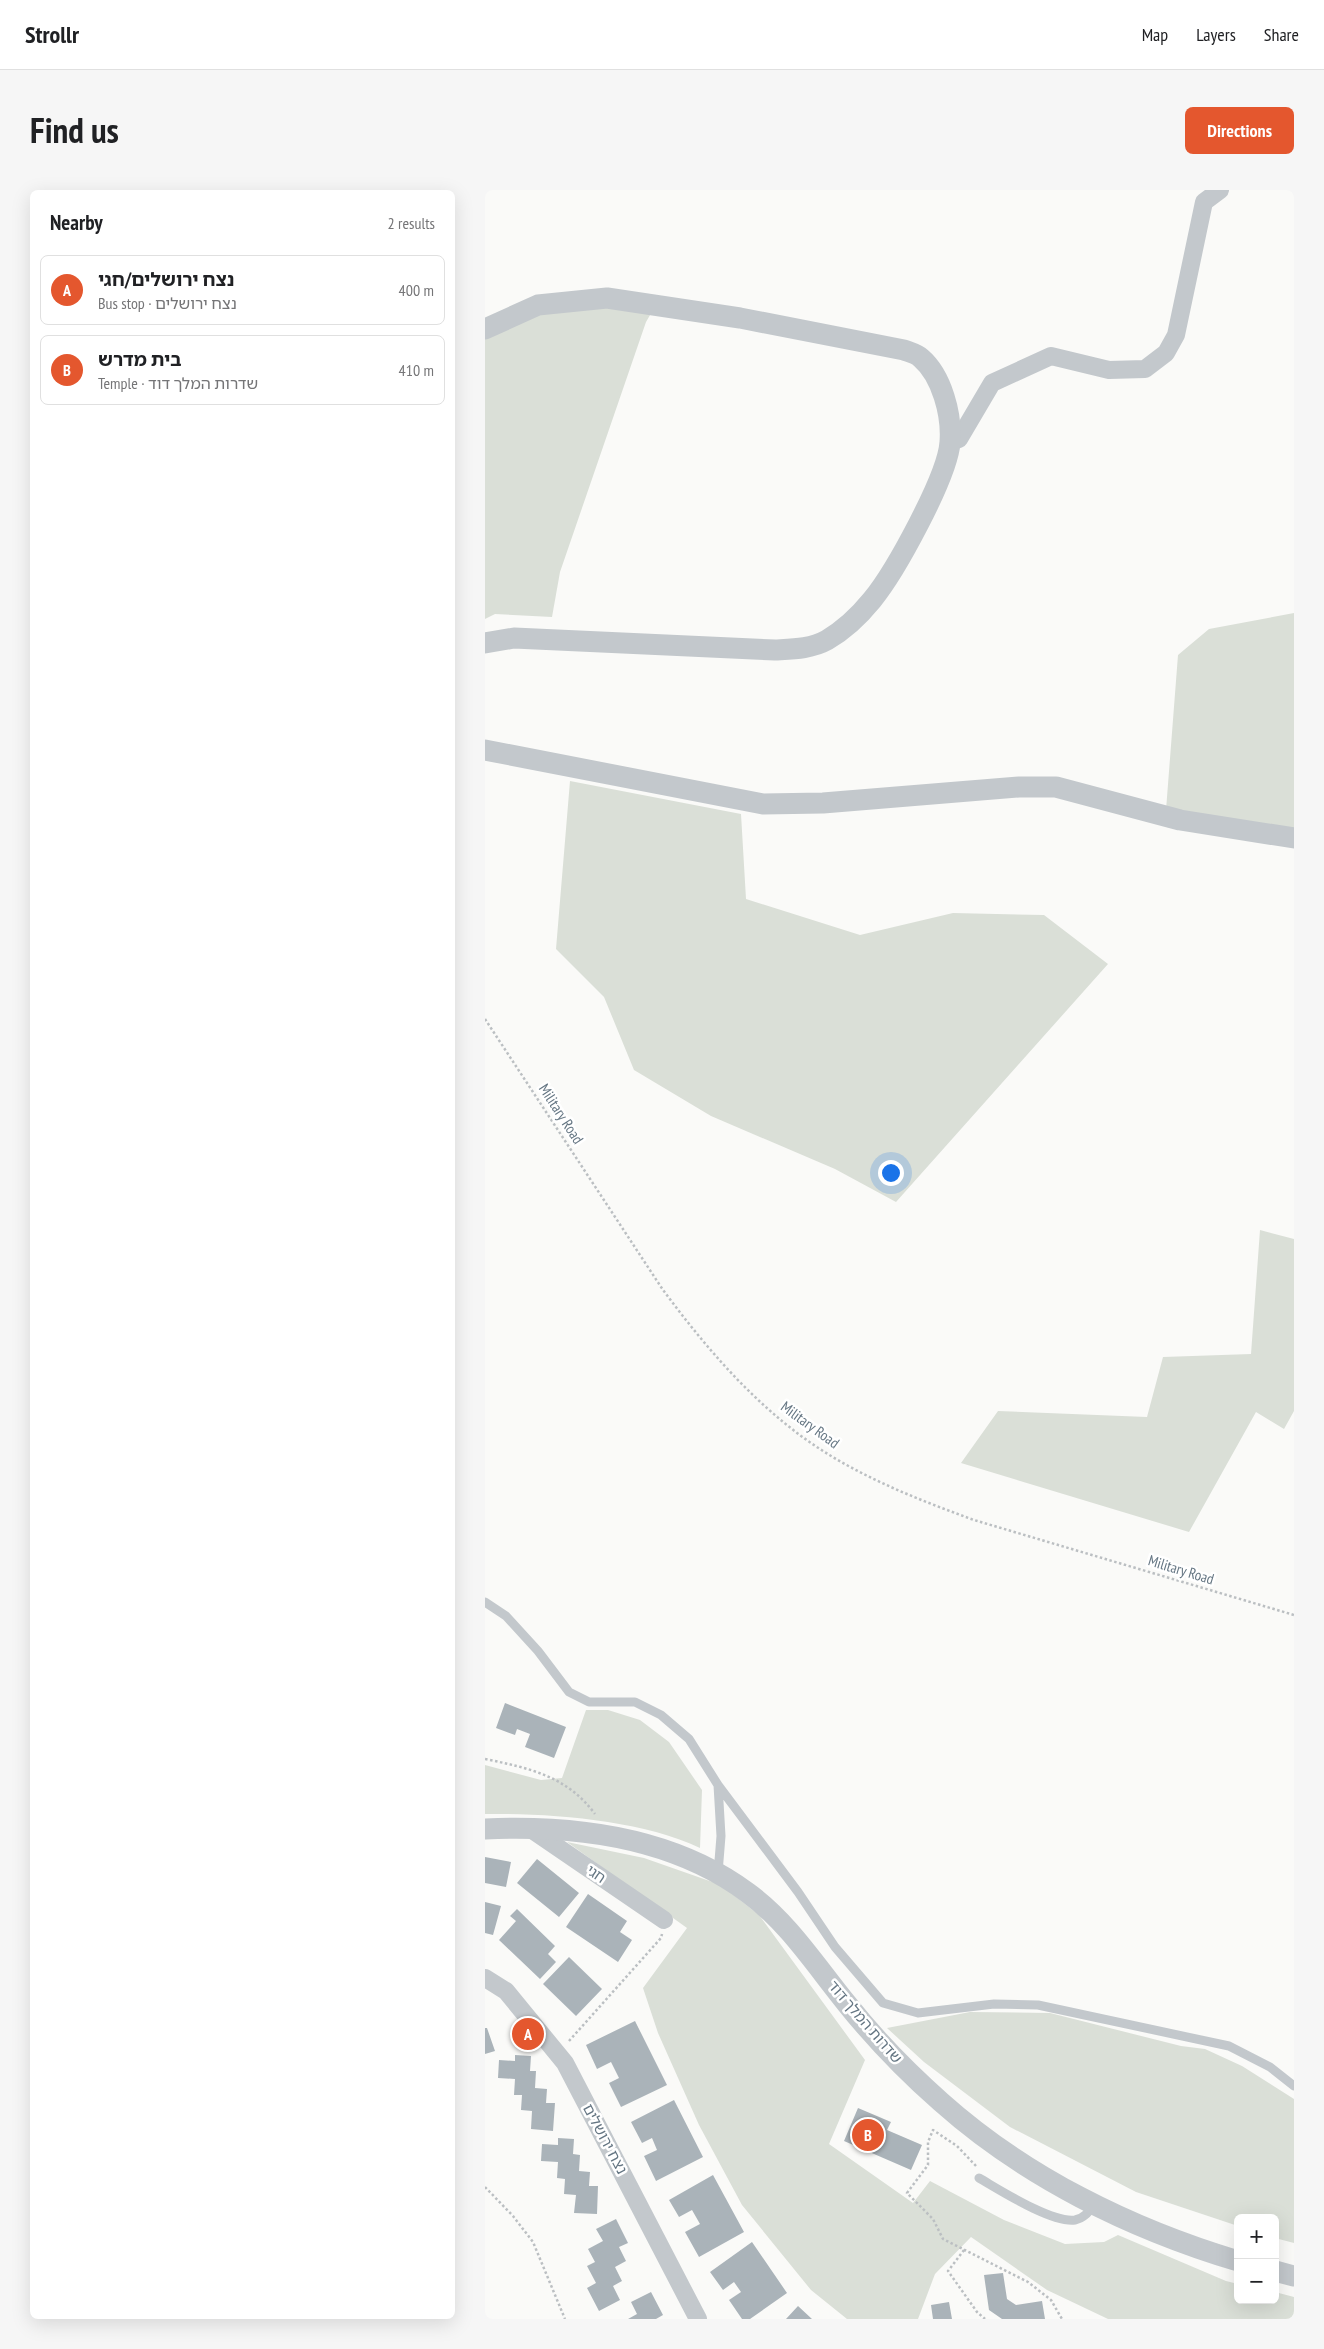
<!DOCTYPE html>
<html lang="en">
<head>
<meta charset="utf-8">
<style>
  body { margin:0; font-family:"PT Sans Narrow","Noto Sans Hebrew",sans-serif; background:#f6f6f6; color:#202124 }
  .controls { position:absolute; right:15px; bottom:15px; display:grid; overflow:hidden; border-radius:8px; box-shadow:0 5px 20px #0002 }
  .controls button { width:45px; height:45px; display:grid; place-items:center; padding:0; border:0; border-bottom:1px solid #e0e0e0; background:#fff; color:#202124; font:25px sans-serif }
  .you { position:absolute; left:405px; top:982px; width:18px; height:18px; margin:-12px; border:4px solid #fff; border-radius:50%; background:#1a73e8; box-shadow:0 0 0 8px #1a73e833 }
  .badge { display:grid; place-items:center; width:32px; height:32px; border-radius:50%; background:#e4572e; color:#fff; font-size:16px; font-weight:700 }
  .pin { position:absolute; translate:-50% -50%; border:2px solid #fff; box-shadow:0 1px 5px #0006 }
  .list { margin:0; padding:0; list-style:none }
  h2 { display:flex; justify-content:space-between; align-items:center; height:65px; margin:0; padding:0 20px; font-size:21px }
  h2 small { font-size:16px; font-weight:400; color:#757577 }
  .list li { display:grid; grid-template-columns:32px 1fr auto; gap:15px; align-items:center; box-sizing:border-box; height:70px; margin:0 10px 10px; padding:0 10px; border:1px solid #e0e0e0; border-radius:8px }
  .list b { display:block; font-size:19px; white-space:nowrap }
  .list p { margin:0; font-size:16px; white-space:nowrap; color:#757577 }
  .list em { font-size:16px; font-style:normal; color:#757577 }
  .map { position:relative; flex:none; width:809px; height:2129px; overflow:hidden; border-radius:8px }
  header { display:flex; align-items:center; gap:30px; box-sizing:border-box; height:70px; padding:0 25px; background:#fff; border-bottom:1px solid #e0e0e0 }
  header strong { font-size:24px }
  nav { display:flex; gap:28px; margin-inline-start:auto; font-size:18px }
  .intro { display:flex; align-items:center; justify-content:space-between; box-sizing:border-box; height:120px; padding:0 30px }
  h1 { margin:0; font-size:35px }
  .button { padding:12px 22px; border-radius:8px; background:#e4572e; color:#fff; font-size:18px; font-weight:700 }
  main { display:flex; gap:30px; padding:0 30px }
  aside { flex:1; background:#fff; border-radius:8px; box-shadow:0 5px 20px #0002 }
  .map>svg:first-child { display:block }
</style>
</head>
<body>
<header>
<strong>Strollr</strong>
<nav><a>Map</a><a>Layers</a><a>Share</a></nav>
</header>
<div class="intro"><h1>Find us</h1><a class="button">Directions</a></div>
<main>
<aside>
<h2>Nearby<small>2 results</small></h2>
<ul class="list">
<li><span class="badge">A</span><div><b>נצח ירושלים/חגי</b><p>Bus stop · נצח ירושלים</p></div><em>400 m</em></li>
<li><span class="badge">B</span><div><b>בית מדרש</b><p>Temple · שדרות המלך דוד</p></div><em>410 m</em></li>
</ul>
</aside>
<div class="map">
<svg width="809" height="2129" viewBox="0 0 809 2129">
  <rect width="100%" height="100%" fill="#fafaf8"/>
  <path fill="#dadfd7" d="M172,113L161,132L75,382L67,427L10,424L0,429V141L45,117Z
    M809,423V651L680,633L693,465L724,439Z
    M85,591L256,624L261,709L375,745L468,723L559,725L623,774L411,1012L350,979L226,926L149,880L119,807L71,759Z
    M775,1040L809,1049V1221L799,1239L771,1222L704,1342L476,1273L513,1221L662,1227L678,1167L766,1164Z
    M101,1520H123L155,1530L184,1552L217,1600L215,1658C157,1630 64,1623 0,1624V1575L56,1590L77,1588Z
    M82,1652L159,1668L236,1695L274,1725L380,1870L344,1954L428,2013L445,1991L519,2030L580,2054L619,2052L633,2045L741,2091L753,2094V2110H790V2102L809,2107V2129H623L562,2100L486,2047L450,2084L433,2129H362L326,2100L257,2015L214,1935L173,1843L158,1798L202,1738Z
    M485,1822L565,1823L696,1856L720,1859L757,1876L809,1909V2053L790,2048V2028H753V2036L651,2002L525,1937L439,1872L402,1838Z"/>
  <path fill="#aab3b9" d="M20,1513L81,1537L69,1568L40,1557L45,1544L32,1539L30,1545L11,1538Z
    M0,1667L26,1672L21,1697L0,1693Z
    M52,1669L94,1703L74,1727L32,1693Z
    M103,1704L142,1731L135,1742L147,1750L133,1772L81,1737Z
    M0,1712L16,1716L8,1745L0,1743Z
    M32,1719L70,1756L63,1764L71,1772L55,1789L14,1750L31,1731L25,1726Z
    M84,1767L117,1799L91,1826L58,1794Z
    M150,1831L182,1895L136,1917L124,1893L134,1888L126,1872L112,1879L101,1855Z
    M0,1838H2L10,1861L0,1864Z
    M30,1865L46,1866L45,1881H51L50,1898L62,1899L61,1913H70L68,1941L46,1939L47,1921L36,1920L37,1905H29L30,1889L13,1888L14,1870L30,1871Z
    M189,1910L218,1967L171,1991L159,1966L172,1960L167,1948L157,1953L146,1932Z
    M373,1918L406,1932L402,1940L437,1955L426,1980L359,1951Z
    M73,1948L89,1949L88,1964L95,1965L94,1981L105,1982L104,1996H113L112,2024L89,2023L91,2005L79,2004L80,1989L72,1988L73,1972L56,1971L57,1954L73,1955Z
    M228,1985L259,2042L214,2067L200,2042L215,2034L207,2020L194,2027L184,2010Z
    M131,2029L143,2053L134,2057L141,2071L130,2077L137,2091L128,2096L135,2110L114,2121L102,2098L111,2093L102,2076L110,2072L103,2059L118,2051L111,2039Z
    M267,2052L302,2103L265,2129H257L244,2110L256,2102L249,2092L238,2100L225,2082Z
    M518,2083L522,2109L531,2115L557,2111L560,2129H517L504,2120L499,2085Z
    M166,2102L178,2125L171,2129H143L152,2124L146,2112Z
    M464,2112L467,2129H448L446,2115Z
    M313,2116L327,2129H301Z"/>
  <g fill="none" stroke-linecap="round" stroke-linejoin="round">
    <path stroke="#bbbfc2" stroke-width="2.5" stroke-dasharray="2.5 2.5" stroke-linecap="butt" d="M0,829L178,1100C216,1151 257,1200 307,1239C360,1281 426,1307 489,1330L809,1425
      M0,1569C44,1578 82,1586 110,1624
      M84,1851L176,1748L177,1744
      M491,1976L472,1956L448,1940L443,1952V1975L422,2003L448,2029L458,2049L543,2092L566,2110L577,2129
      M0,1997L28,2026L48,2052L80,2129
      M479,2060L463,2081L492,2122L500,2129"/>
    <path stroke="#c3c8cc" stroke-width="9" d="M0,1412L21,1426L53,1461L84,1502L104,1512H150L176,1525L204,1549L233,1595L236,1646L233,1683
      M233,1595L313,1702L350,1757L398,1813L433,1823L509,1814L553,1815L744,1856L785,1877L809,1896
      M494,1988C515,2000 566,2033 590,2030C600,2028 604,2021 610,2013"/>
    <path stroke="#c3c8cc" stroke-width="18" d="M465,252L474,249L507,193L566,166L624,180L660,179L681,163L691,145L719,12L735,0
      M43,1637L179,1730
      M0,1788L21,1801L80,1873L213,2129"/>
    <path stroke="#c3c8cc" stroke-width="21" d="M0,139L53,115L122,108L255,128L419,160C424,162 432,164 436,168C457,186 467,225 465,252C463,286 410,382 387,410C374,426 359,440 342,450C326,459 307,459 290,460L29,448L0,453
      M0,560L278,614L338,613L534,597H571L695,630L809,648
      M0,1639C91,1635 188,1647 263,1703C303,1732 331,1776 362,1814C390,1849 422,1882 456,1912C540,1987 646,2039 753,2071
      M790,2081L809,2086"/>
  </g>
  <g text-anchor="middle" stroke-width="5" stroke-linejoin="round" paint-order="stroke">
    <g font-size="15" fill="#657683" stroke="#fff">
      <text transform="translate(76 924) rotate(57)" y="5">Military Road</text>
      <text transform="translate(325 1235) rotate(36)" y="5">Military Road</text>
      <text transform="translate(696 1380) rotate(17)" y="5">Military Road</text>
      <text transform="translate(111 1684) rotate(34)" y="5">חגי</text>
      <text transform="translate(380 1832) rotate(49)" y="5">שדרות המלך דוד</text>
      <text transform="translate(120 1949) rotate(62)" y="5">נצח ירושלים</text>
    </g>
  </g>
</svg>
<div class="controls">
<button>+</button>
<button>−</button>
</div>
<div class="you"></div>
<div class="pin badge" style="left:43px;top:1844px">A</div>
<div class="pin badge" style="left:383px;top:1945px">B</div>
</div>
</main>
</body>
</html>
